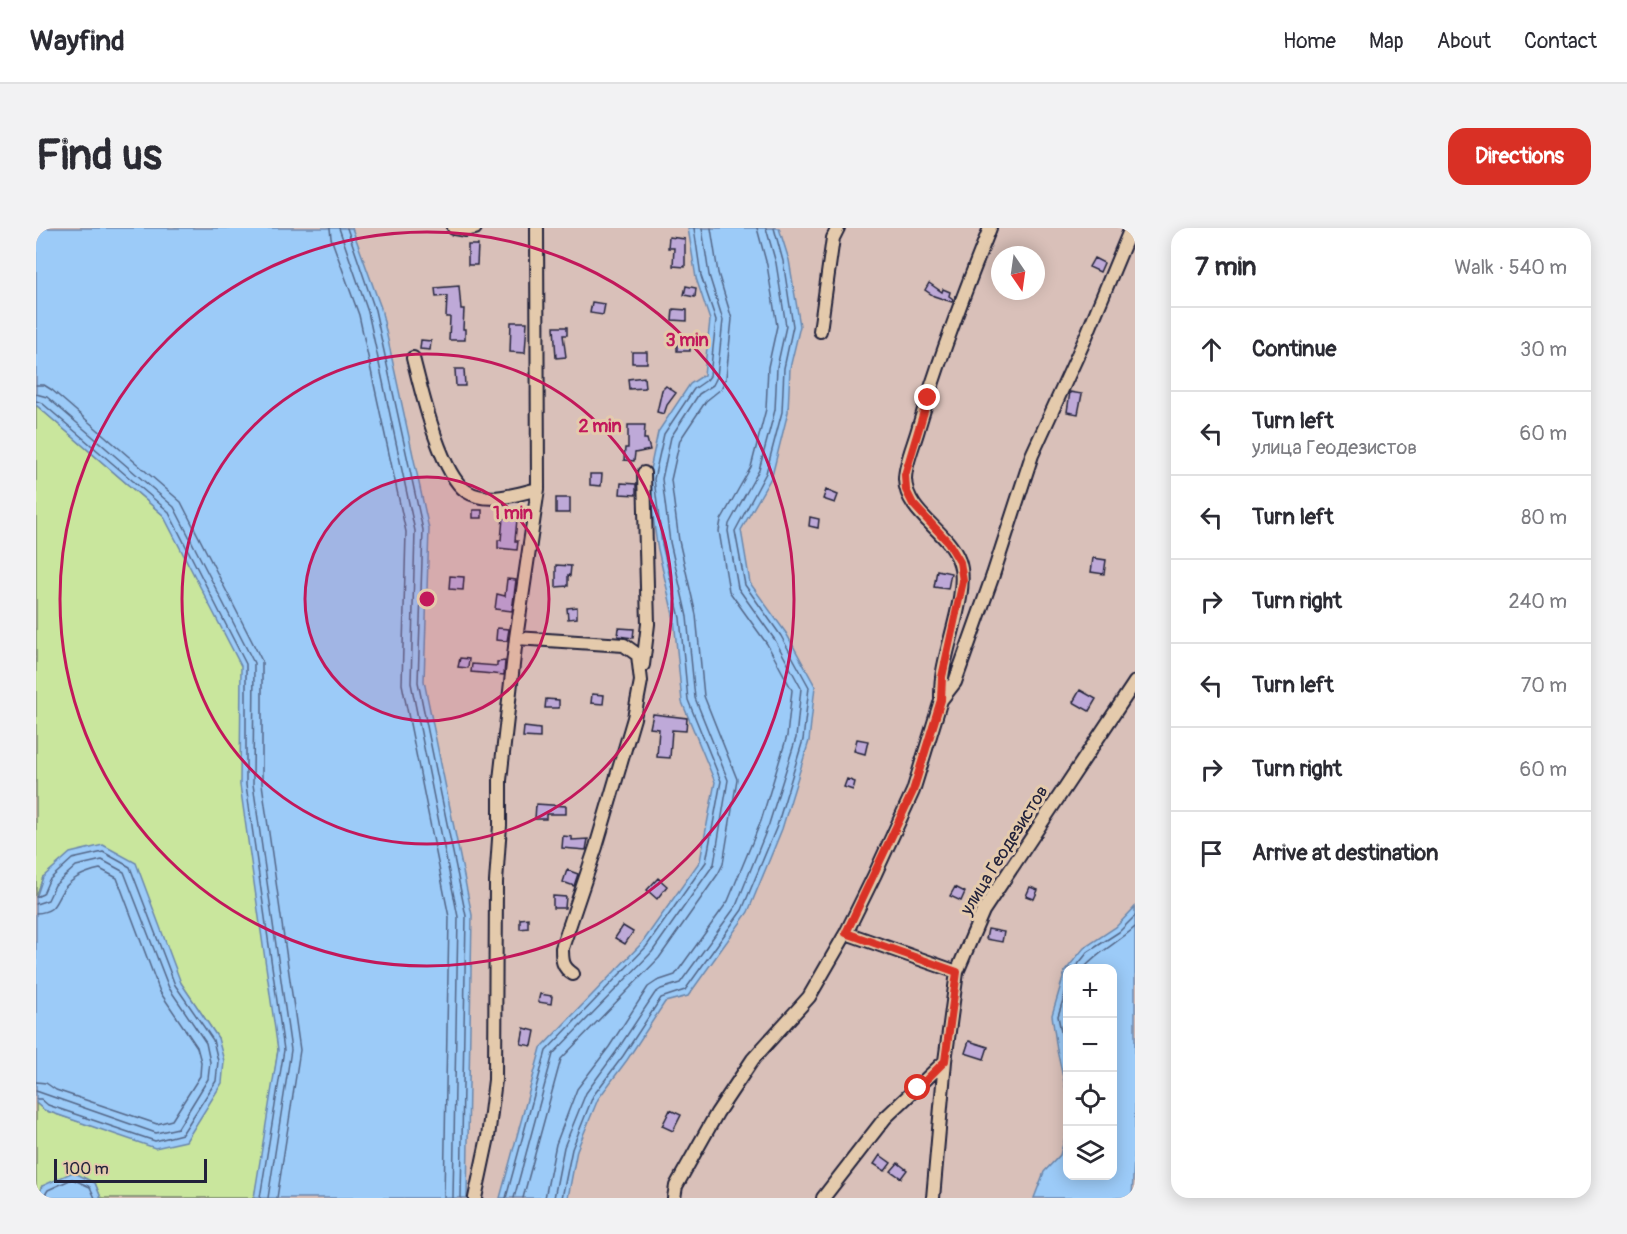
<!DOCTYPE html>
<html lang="en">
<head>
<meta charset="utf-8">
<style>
  body { margin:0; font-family:Pangolin,sans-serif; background:#f2f2f3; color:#2b2b33 }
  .controls { position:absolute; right:18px; bottom:18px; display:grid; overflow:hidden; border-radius:12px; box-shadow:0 3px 15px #0003 }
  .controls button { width:54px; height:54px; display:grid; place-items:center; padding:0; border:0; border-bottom:2px solid #e1e1e2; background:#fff; color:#2b2b33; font:30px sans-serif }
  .compass { position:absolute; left:955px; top:18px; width:54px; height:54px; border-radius:50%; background:#fff; box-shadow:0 3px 15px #0003; rotate:167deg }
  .scale { position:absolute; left:18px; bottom:15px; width:153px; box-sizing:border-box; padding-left:6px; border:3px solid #22223b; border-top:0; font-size:16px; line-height:21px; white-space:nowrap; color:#22223b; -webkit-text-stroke:4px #e4caac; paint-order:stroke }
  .stop { position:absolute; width:18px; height:18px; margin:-14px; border:4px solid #d93025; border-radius:50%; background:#fff }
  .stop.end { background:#d93025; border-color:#fff; box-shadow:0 2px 6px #0008 }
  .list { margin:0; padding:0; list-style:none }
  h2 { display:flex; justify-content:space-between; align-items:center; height:78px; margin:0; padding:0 24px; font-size:26px }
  h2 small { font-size:20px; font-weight:400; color:#7c7c81 }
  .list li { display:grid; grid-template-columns:39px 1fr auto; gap:18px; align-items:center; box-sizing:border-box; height:84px; padding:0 24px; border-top:2px solid #e1e1e2 }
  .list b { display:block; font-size:22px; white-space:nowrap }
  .list p { margin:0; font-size:20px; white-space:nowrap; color:#7c7c81 }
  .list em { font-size:20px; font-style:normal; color:#7c7c81 }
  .icon { flex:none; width:33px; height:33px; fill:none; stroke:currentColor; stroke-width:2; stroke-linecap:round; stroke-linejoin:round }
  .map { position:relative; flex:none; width:1099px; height:970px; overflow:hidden; border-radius:18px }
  header { display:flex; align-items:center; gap:36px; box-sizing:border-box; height:84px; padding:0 30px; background:#fff; border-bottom:2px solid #e1e1e2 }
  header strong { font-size:28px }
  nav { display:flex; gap:33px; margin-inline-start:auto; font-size:21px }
  .intro { display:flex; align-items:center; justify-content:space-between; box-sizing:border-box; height:144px; padding:0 36px }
  h1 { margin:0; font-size:42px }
  .button { padding:15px 27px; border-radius:18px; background:#d93025; color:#fff; font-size:21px; font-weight:700 }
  main { display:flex; gap:36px; padding:0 36px }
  aside { flex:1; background:#fff; border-radius:18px; box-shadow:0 3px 15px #0003 }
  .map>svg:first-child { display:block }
</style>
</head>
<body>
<header>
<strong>Wayfind</strong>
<nav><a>Home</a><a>Map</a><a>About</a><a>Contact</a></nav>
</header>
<div class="intro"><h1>Find us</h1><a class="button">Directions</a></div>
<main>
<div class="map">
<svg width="1099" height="970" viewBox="0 0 1099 970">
  <rect width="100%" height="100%" fill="#d9c0b9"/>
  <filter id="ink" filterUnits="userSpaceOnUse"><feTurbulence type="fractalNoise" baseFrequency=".0167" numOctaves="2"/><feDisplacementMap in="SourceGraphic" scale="12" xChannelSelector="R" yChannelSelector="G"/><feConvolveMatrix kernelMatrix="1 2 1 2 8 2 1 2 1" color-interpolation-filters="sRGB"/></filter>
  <g filter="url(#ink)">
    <path fill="#c9e69d" stroke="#76846c" stroke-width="1.5" d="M0,177L127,287L220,392L242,822L227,926L218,970H65L59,955L6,958L0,970V875L8,882L120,919L182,810L145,755L7,649L0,670Z"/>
    <path fill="#9ccbf8" stroke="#6b87ac" stroke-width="1.5" d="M0,0H316L345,80L393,301L388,453L436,687L431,970H218L242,822L204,557L205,438L127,287L0,177Z
      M652,0H743L753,32L764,98L754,140L752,184L736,248L705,302L714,355L750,405L779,458L773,513L746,601L712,684L652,768L629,774L591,832L562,871L541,922L532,970H464L505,820L606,715L664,633L679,554L646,474L638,391L621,317L612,251L622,204L654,156L668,147L674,92L660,50Z
      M67,617L100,635L145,755L182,810L188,833L186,855L150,913L119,920L8,882L0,875V670L7,649L34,625Z
      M1099,679V911L1096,970H998L1008,944L1024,927L1031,902L1032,948H1076V740H1032L1031,867L1021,822L1016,787L1029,743L1048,720L1080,699Z
      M37,944L59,955L65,970H1L6,958Z"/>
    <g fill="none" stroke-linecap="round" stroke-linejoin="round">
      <path stroke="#536687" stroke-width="1.5" d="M294,0L295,10L323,87L370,304L366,456L413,689L408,970
        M303,0L332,84L379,303L375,455L422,689L417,970
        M311,0L339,82L387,302L382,454L430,688L425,970
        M0,157H8L16,162L145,274L226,433V556L264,822L241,970
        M0,166L11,169L138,279L218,435L217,556L255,822L232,970
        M0,173L6,175L132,283L210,436V557L248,822L224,970
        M0,669L7,666L13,652L36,631L67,624L94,639L139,757L177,812L182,833L180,853L146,906L119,913L12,877L5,871H0
        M0,676L12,672L19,657L40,638L66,632L88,644L133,760L170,815L174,834L172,851L142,900L120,905L0,863
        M0,685C20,684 18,675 27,662C36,649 50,644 64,641L81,650L124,764L161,819L165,834L164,848L136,892L121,896L20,862L10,855L0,854
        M1039,740L1052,724L1083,704L1099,688
        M1048,740C1063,723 1083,714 1099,699
        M1032,756L1022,788L1032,840
        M7,970L12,962L36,951L54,959L59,970
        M470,970L510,823L610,719L670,634L685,553L652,472L644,390L626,316L618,251L628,206L658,161L671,152L674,148L680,92L665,48L658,0
        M478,970L517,826L616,724L678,636L692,552L659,470L651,389L634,314L626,251L635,209L663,166L677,157L681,149L687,92L673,47L666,0
        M487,970L525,831L623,730L682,646L687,636L701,551L668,468L660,387L643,313L635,252L644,212L670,173L685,161L690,150L696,91L682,45L675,0
        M509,970L520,916L541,861L573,819L612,759L621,753L639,747L692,673L725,593L751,508L756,462L731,416L693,363L683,303L685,292L715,239L730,181L732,139L741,98L731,37L721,0
        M518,970L528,919L550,865L580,824L619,765L625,761L644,755L700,678L733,596L760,510L765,460L739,412L702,360L692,303L693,296L723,242L739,182L741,139L750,98L740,35L730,0
        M526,970L536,921L557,868L587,828L625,770L649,762L706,682L741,598L767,512L773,459L745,408L709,357L699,303L730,245L746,184L748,140L757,98L747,33L738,0"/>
    </g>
    <path fill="#bea9d8" stroke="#22223b" stroke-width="1.5" d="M633,9L649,11V39L637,38L638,20H632Z
      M432,17H442L441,37H432Z
      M1058,30L1068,35L1064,44L1053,39Z
      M893,55L906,64L907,61L914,64L913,68L917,71L916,74L898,68L889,62Z
      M423,58L425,81H428L427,101H429V112H413L414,89H410L411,68L400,69L399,60Z
      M650,58L660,60L659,69L648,67Z
      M556,74L569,76L567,87L554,85Z
      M637,81L651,82V93L636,92Z
      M475,94H491L489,125L474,124Z
      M518,99H531V107H527L530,129L520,130Z
      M385,112L395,113L394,122L384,121Z
      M641,112H654V123H641Z
      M596,124H611V135H596Z
      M419,141H428L429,158H420Z
      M608,149L609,160L593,161L592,151Z
      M630,158L640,165L631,177L628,186L621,184L626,162Z
      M1034,164L1046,166L1042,186L1031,184Z
      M592,197H609L608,211H611L614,222L599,225L598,233L588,232L589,220H592Z
      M554,246H566L565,258L554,257Z
      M585,255L600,256V267L584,266Z
      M790,262L802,267L799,275L787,271Z
      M520,270H534V285H520Z
      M437,282H446V290H437Z
      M774,289L783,291L782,300L773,298Z
      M467,290L481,291L479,313H482L481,322L462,320V312H465Z
      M1057,330L1070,332L1068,346L1055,344Z
      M520,337L535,338L534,348L532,347V358L520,359Z
      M901,342L915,345L912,361L898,359Z
      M414,348L428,349L427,362L413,361Z
      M471,351L480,352L476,383L459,381L461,366L469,368Z
      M541,379V390L532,391L531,380Z
      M461,400L473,401L471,413L460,412Z
      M583,400L598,401L597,410L582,408Z
      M424,430L433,431L432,440L422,439Z
      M469,433L468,447L435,444L436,436L461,438V434Z
      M1044,462L1060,471L1053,483L1037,474Z
      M556,466L568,467L567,476L555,475Z
      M510,471L523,472V480H509Z
      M617,486L651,490L650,503L636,502L634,530L621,529L623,501L614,500Z
      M488,499L504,501V510L487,509Z
      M821,511L832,513L829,526L818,523Z
      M811,551L819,554L817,562L808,559Z
      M500,576L530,578V586H510V591H499Z
      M527,608L536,609V612L552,611L550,622L526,620Z
      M531,642L542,646L538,658L527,654Z
      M622,650L631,658L621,671L611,662Z
      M919,659L929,664L925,673L914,668Z
      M994,659L1002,662L998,671L990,668Z
      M517,668L530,669L529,680H517Z
      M492,690V700L484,701V691Z
      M587,698L597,704L589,716L579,710Z
      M952,701L968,704L966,714L950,711Z
      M504,766L516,768L515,776L502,774Z
      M488,800L499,803L496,818L485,816Z
      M933,813L952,819L948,831L929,825Z
      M634,882L645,887L637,903L626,898Z
      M844,927L855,935L849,943L838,936Z
      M862,935L871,942L865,950L855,943Z"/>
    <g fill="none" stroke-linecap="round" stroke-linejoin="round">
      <defs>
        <path id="minor" d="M418,0L430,2L439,0
          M784,103L797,10L802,0
          M377,130C385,161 404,245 430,263C451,277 481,266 502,261
          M480,410L588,417L602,427L605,453L598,490L560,619L526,720C526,732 526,739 537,746
          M607,437L612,396L608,245
          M905,472C905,465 905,457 906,450C909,419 934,361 923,333C912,302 870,286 869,251C869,235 879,214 883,198C903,131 928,65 954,0
          M810,705L921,744
          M439,970L452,909L459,852L460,654L464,597V552L480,410L502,261L501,0
          M638,970L640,958L681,885L717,831L773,769L810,705L839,646L877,563L905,472L919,454L957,347L996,227L1049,111L1095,0
          M787,970L849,890L909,833
          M897,970L909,833L921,744L947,683L1099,454"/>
      </defs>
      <use href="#minor" stroke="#22223b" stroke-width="16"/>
      <use href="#minor" stroke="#e4caac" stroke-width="12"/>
    </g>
  </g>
  <g fill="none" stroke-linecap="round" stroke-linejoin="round" filter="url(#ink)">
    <path stroke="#d93025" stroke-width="8" d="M882,860L909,833L921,744L810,705L877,563L905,472L906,449L927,353L924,334L912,314L877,276L870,262L869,247L892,170"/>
  </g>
  <circle cx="391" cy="371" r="122" fill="#c2185b" fill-opacity=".12"/>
  <g fill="none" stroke="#c2185b" stroke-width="3">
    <circle cx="391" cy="371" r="122"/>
    <circle cx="391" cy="371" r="245"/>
    <circle cx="391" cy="371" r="367"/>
  </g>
  <g text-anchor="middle" stroke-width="6" stroke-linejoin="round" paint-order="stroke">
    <g font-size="18" fill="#22223b" stroke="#e4caac">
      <text transform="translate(968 622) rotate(-58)" y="6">улица Геодезистов</text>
    </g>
  </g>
  <circle cx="391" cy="371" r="9" fill="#c2185b" stroke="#e4caac" stroke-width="3"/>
  <g font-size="18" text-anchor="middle" font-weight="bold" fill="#c2185b" stroke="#e4caac" stroke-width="6" stroke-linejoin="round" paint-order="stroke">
    <text x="651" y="118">3 min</text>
    <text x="564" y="204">2 min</text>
    <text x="477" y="291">1 min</text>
  </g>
</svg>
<div class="controls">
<button>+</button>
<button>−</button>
<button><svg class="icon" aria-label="locate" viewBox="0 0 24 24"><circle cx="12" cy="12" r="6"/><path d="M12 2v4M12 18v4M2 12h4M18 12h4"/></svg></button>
<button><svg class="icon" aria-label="layers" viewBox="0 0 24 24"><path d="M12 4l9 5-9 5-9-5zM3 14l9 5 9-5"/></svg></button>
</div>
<svg class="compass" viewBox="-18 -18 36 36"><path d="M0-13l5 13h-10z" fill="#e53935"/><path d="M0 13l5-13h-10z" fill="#7c7c81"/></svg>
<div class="scale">100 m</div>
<div class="stop" style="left:882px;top:860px"></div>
<div class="stop end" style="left:892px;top:170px"></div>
</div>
<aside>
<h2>7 min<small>Walk · 540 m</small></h2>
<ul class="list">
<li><svg class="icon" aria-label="ahead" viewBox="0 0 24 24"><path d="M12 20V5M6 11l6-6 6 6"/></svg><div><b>Continue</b></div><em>30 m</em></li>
<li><svg class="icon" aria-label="left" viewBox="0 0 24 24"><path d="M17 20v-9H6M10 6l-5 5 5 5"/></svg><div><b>Turn left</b><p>улица Геодезистов</p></div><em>60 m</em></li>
<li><svg class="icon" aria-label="left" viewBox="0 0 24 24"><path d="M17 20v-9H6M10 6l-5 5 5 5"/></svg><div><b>Turn left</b></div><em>80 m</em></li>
<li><svg class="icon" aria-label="right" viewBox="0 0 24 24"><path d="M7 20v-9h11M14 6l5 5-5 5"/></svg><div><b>Turn right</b></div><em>240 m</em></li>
<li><svg class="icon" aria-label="left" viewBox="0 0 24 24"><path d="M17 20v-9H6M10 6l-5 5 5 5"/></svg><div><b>Turn left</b></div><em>70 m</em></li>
<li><svg class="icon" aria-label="right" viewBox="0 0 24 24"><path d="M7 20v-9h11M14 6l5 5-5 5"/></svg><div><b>Turn right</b></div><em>60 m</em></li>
<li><svg class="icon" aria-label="arrive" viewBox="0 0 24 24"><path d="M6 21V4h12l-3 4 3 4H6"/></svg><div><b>Arrive at destination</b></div></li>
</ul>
</aside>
</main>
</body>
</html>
